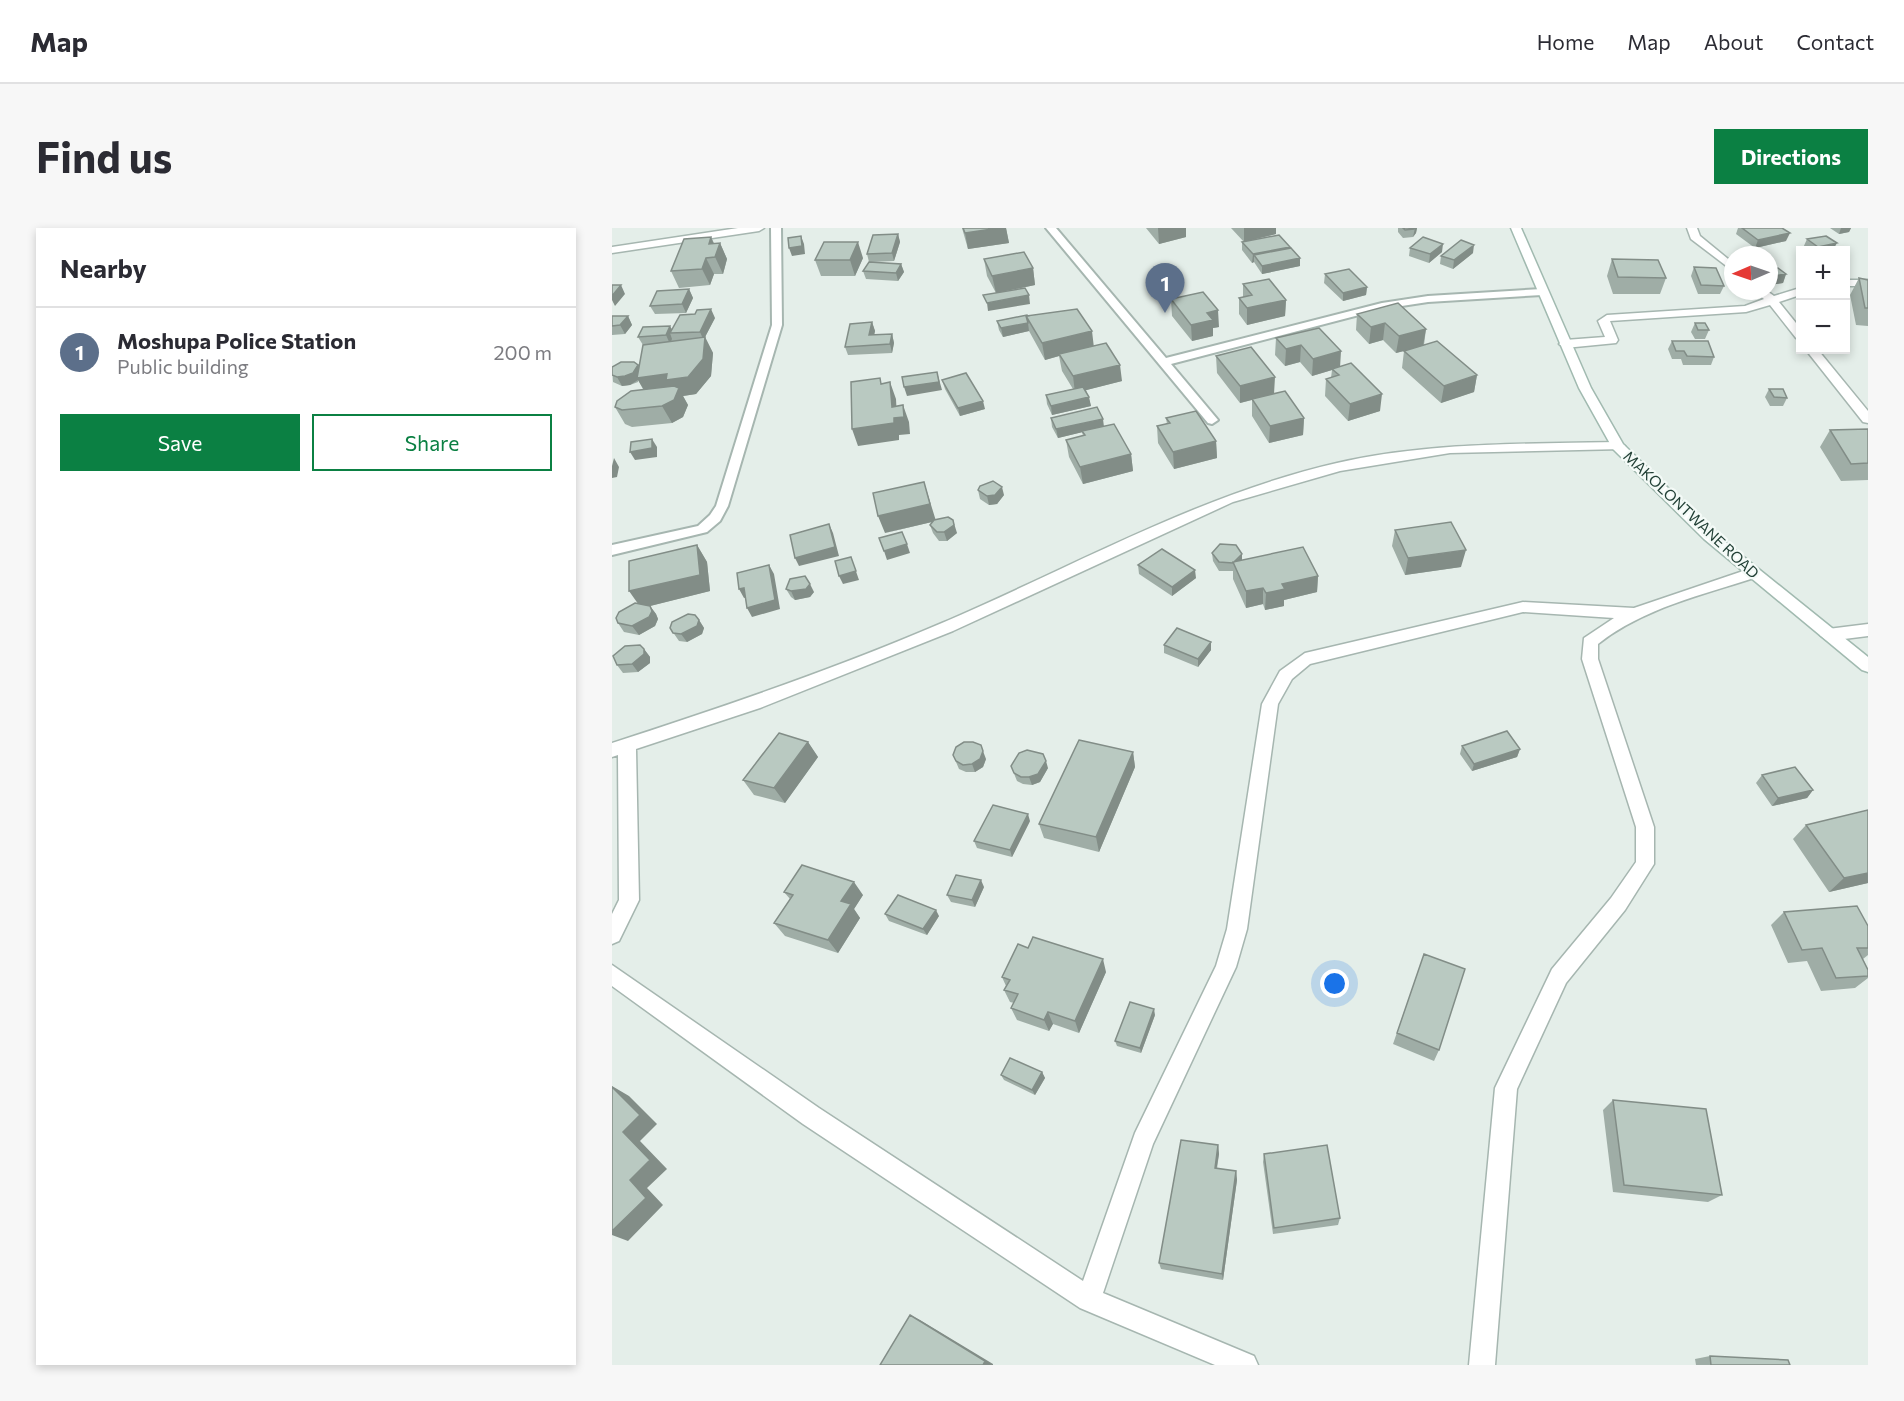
<!DOCTYPE html>
<html lang="en">
<head>
<meta charset="utf-8">
<style>
  body { margin:0; font-family:Commissioner,sans-serif; background:#f7f7f7; color:#2b2b33 }
  .controls { position:absolute; right:18px; top:18px; display:grid; overflow:hidden; border-radius:0px; box-shadow:0 3px 9px #0003 }
  .controls button { width:54px; height:54px; display:grid; place-items:center; padding:0; border:0; border-bottom:2px solid #e1e1e2; background:#fff; color:#2b2b33; font:30px sans-serif }
  .compass { position:absolute; left:1112px; top:18px; width:54px; height:54px; border-radius:50%; background:#fff; box-shadow:0 3px 9px #0003; rotate:268deg }
  .you { position:absolute; left:723px; top:756px; width:21px; height:21px; margin:-15px; border:4px solid #fff; border-radius:50%; background:#1a73e8; box-shadow:0 0 0 9px #1a73e833 }
  .badge { display:grid; place-items:center; width:39px; height:39px; border-radius:50%; background:#0b8043; color:#fff; font-size:20px; font-weight:700 }
  .pin { position:absolute; translate:-50% -50px; filter:drop-shadow(0 2px 3px #0008) }
  .pin::after { content:''; position:absolute; top:32px; width:21px; height:18px; background:inherit; clip-path:polygon(0 0,100% 0,50% 100%) }
  .list { margin:0; padding:0; list-style:none }
  h2 { display:flex; justify-content:space-between; align-items:center; height:78px; margin:0; padding:0 24px; font-size:26px }
  h2 small { font-size:20px; font-weight:400; color:#7c7c81 }
  .list li { display:grid; grid-template-columns:39px 1fr auto; gap:18px; align-items:center; box-sizing:border-box; height:90px; padding:0 24px; border-top:2px solid #e1e1e2 }
  .list b { display:block; font-size:22px; white-space:nowrap }
  .list p { margin:0; font-size:20px; white-space:nowrap; color:#7c7c81 }
  .list em { font-size:20px; font-style:normal; color:#7c7c81 }
  .actions { display:flex; gap:12px; padding:18px 24px }
  .actions a { flex:1; padding:14px 0; border:2px solid #0b8043; border-radius:0px; text-align:center; font-size:21px; color:#0b8043 }
  .actions .main { background:#0b8043; color:#fff }
  .map { position:relative; flex:none; width:1256px; height:1137px; overflow:hidden; border-radius:0px }
  header { display:flex; align-items:center; gap:36px; box-sizing:border-box; height:84px; padding:0 30px; background:#fff; border-bottom:2px solid #e1e1e2 }
  header strong { font-size:28px }
  nav { display:flex; gap:33px; margin-inline-start:auto; font-size:21px }
  .intro { display:flex; align-items:center; justify-content:space-between; box-sizing:border-box; height:144px; padding:0 36px }
  h1 { margin:0; font-size:42px }
  .button { padding:15px 27px; border-radius:0px; background:#0b8043; color:#fff; font-size:21px; font-weight:700 }
  main { display:flex; gap:36px; padding:0 36px }
  aside { flex:1; background:#fff; border-radius:0px; box-shadow:0 3px 9px #0003 }
  .map>svg:first-child { display:block }
</style>
</head>
<body>
<header>
<strong>Map</strong>
<nav><a>Home</a><a>Map</a><a>About</a><a>Contact</a></nav>
</header>
<div class="intro"><h1>Find us</h1><a class="button">Directions</a></div>
<main>
<aside>
<h2>Nearby<small></small></h2>
<ul class="list">
<li><span class="badge" style="background:#5c6f8a">1</span><div><b>Moshupa Police Station</b><p>Public building</p></div><em>200 m</em></li>
</ul>
<div class="actions"><a class="main">Save</a><a>Share</a></div>
</aside>
<div class="map">
<svg width="1256" height="1137" viewBox="0 0 1256 1137">
  <rect width="100%" height="100%" fill="#e4eee9"/>
  <g fill="none" stroke-linecap="round" stroke-linejoin="round">
    <defs>
      <path id="lane" d="M159,0H169L170,97L116,278L108,293L95,304L0,327V317L86,298L98,287L104,278L160,97Z
        M434,0H444L554,130L770,75L816,68L930,61L935,64L930,67L816,74L770,81L559,136L606,192L600,196L596,195Z"/>
      <path id="street" d="M126,0H152L147,3L0,25V19Z
        M1075,0H1085L1088,8L1121,35V43L1079,11Z
        M1234,52H1256V58H1234Z
        M1188,60V67L1167,74L1188,100V111L1184,110L1158,77L1134,84L998,93L1006,112L1004,115L953,120L947,116L953,112L993,109L986,93L995,87L1133,78L1152,71L1142,63H1155L1162,68Z
        M1194,122H1206L1256,183V195L1251,194Z
        M1006,214L1013,218L1011,221L838,225L728,243L621,274L341,403L148,480L24,521L27,672L7,713L0,716V686L7,672L6,527L0,529V515C111,479 223,441 330,395C461,339 586,267 725,235C818,214 912,216 1006,214Z
        M1140,340L1148,345L1145,349C1091,367 1031,380 986,416V431L1042,599V636L1013,682L954,755L905,861L883,1137H857L883,860L940,741L999,670L1024,634V599L970,431L972,410L1002,390L911,384L698,436L680,451L666,476L635,701L624,739L541,916L491,1065L642,1128L646,1137H603L468,1080L191,896L0,758V737L207,880L471,1053L523,905L604,738L615,701L650,476L668,443L693,425L911,374L1022,380Z
        M1256,396V408L1216,413L1208,407L1216,401Z"/>
      <path id="secondary" d="M899,0H909L979,160L1011,216L1102,305L1256,429V444L1250,442L1092,311L1001,221L967,160Z"/>
    </defs>
    <use href="#lane" stroke="#a6b6b0" stroke-width="4"/>
    <use href="#street" stroke="#a6b6b0" stroke-width="3"/>
    <use href="#secondary" stroke="#a1bab0" stroke-width="3"/>
    <use href="#lane" fill="#fff" fill-rule="evenodd"/>
    <use href="#street" fill="#fff" fill-rule="evenodd"/>
    <use href="#secondary" fill="#fff" fill-rule="evenodd"/>
  </g>
  <path fill="#9fada6" d="M350,0H394L397,15L356,21Z
    M534,0H574V9L547,16Z
    M619,0H664V6L634,13L678,20L688,38L650,46L642,34L640,35L630,22V14H632Z
    M786,0H805L804,5L801,9L791,10L786,4Z
    M1126,0H1170L1174,13L1143,20L1124,6Z
    M1218,0H1239L1237,4L1227,6Z
    M286,6L288,14L282,33L260,34L289,36L292,44L286,53L254,51L251,43L257,34L255,26Z
    M99,9L102,15H108L115,31L111,46H102L98,57L67,60L59,43Z
    M1195,11L1221,22H1195L1191,20Z
    M798,20L830,24L817,35L797,28Z
    M861,25L841,41L828,36L829,28Z
    M251,30L243,48H209L203,32Z
    M372,31L421,40L423,57L384,65L375,48Z
    M1000,31L1054,50L1048,66H1001L995,48Z
    M1082,39L1112,58L1108,66H1086L1079,48Z
    M1157,41L1174,46L1171,55L1157,57Z
    M713,46L755,59L754,67L731,73L712,55Z
    M1247,50L1256,52V98L1244,97L1238,67Z
    M631,56L674,72L673,88L635,97L627,86V70L631,69Z
    M77,61L81,70L74,85L43,86L38,78Z
    M559,71L607,99L601,100V108L580,113L560,88Z
    M745,86L814,101L812,117L865,147L862,164L829,175L790,140L792,123L784,125L771,112L757,116L744,102Z
    M415,87L482,118L510,153L474,162L479,178L440,187L435,176L434,167L461,161L450,143L447,128L433,132L417,103L391,109L387,102L385,93Z
    M0,88H16L20,97L13,106L0,107Z
    M103,90L93,109L101,125L99,148L84,166L71,168L76,177L71,189L60,195L20,199L13,196L3,179L31,161L26,152V154L18,157L10,158L1,154L0,139L26,137L27,139L31,117L26,109Z
    M260,94L263,103L262,107L280,106L282,115L280,125L236,127L233,119Z
    M1083,95L1097,102L1093,111H1083L1079,104Z
    M707,100L728,138L768,183L736,193L713,168L714,151L719,150L720,142L700,148L688,134L673,138L663,127L664,110Z
    M1060,113L1102,129L1099,137H1071L1069,131H1060L1056,121Z
    M604,128L662,166L692,190L691,207L657,215L640,188V172L628,175L605,145Z
    M330,152L373,181L348,188L333,161Z
    M1157,161L1175,170L1171,178H1158L1153,169Z
    M439,190L492,198L519,226L521,243L471,256L457,229L454,212L471,208L470,204L446,210L440,199Z
    M554,190L604,213L605,230L562,241L546,215L545,198L555,196Z
    M1256,201V252L1229,253L1208,219L1218,202Z
    M366,262L392,267L385,276L377,277L368,271Z
    M323,292L345,305L335,313H327L321,305L318,297L320,294L273,305Z
    M783,302L849,339L793,347L780,318Z
    M85,317L95,334L98,363L38,378L44,386L46,391L43,398L27,407L12,404L6,395Z
    M600,325L630,332L706,348L705,364L672,372V378L653,382L651,376L634,380L621,351V343H607L601,333Z
    M526,337L584,350L560,368L527,346Z
    M174,361L202,364L198,369L183,372L179,369Z
    M87,392L92,400L90,406L75,414L67,413L58,400Z
    M552,417L599,422L586,439L552,425Z
    M32,421L38,429V435L26,444L11,445L5,437Z
    M196,514L206,529L173,575L142,567L131,552Z
    M850,518L908,521L905,529L860,543L848,526Z
    M521,524L523,539L487,624L432,610L427,596Z
    M341,527L374,531L371,539L363,544H354L347,541Z
    M399,538L436,540L428,554L420,557L411,556L405,553Z
    M1150,547L1201,562L1195,570L1160,578L1144,555Z
    M418,593L400,629L365,620L362,613Z
    M1194,597L1256,655L1217,664L1181,611Z
    M372,659L363,679L339,674L335,667Z
    M172,664L251,667L242,681L248,690L226,725L173,708L162,695L178,671Z
    M1172,684L1256,698V727L1251,731L1256,742V750L1243,760L1209,763L1195,733L1176,735L1159,697Z
    M273,686L327,688L315,707L277,693Z
    M812,726L827,822L822,833L781,816Z
    M494,744L467,805L441,796L437,803L405,792L399,780L402,775L398,774L392,762L394,758L390,749Z
    M543,787L529,825L505,818L503,813Z
    M430,844L433,850L423,867L392,852L389,847Z
    M1001,872L1110,967L1096,974L1001,964L991,882Z
    M606,917L607,926L605,941L624,943L625,952L611,1052L549,1041L547,1035Z
    M652,926L728,990L726,997L661,1006L651,934Z
    M1098,1128L1178,1137H1084L1083,1131Z"/>
  <path fill="#828d87" d="M387,0H394L397,15L356,21L353,5Z
    M546,0H574V9L547,16Z
    M632,0H664V6L632,14Z
    M803,0H805L804,5L801,9Z
    M1229,0H1239L1237,4L1227,6Z
    M1178,5L1174,13L1143,20L1146,12Z
    M286,6L288,14L282,33L280,25Z
    M189,8L192,16L193,26L180,28L177,20Z
    M99,9L105,24L108,15L115,31L111,46L97,16Z
    M246,14L251,30L243,48L238,32Z
    M1225,15L1221,22H1204L1206,19Z
    M831,16L830,24L817,35L818,26Z
    M862,17L861,25L841,41L842,32Z
    M678,19V27H642V34L640,35L641,26Z
    M94,30L102,46L98,57L90,41Z
    M688,30V38L650,46V38Z
    M289,36L292,44L286,53L284,45Z
    M421,40L423,57L384,65L380,48Z
    M1174,46L1171,55L1157,57L1161,48Z
    M9,57L13,66L3,78L0,72V68Z
    M755,59L754,67L731,73V65Z
    M77,61L81,70L74,85L70,76Z
    M417,67L418,76L376,83L375,75Z
    M674,72L673,88L635,97V80Z
    M99,81L103,90L93,109L101,125L99,148L84,166L71,168L76,177L71,189L60,195L50,178L35,167L26,152L18,157L10,158L5,149L26,137L31,146L92,113L88,104Z
    M606,82L607,99L601,100V108L580,113L579,97L595,85Z
    M16,88L20,97L13,106L8,97Z
    M260,94L263,103L260,116L257,107Z
    M416,95L417,103L391,109L389,100Z
    M773,95L771,112L757,116L759,99Z
    M58,98L62,105H58L60,111L58,116L54,107Z
    M814,101L811,118L784,125L787,108Z
    M480,103L482,120L447,126V128L433,132L430,115Z
    M280,106L282,115L280,125L278,116Z
    M689,117L688,134L673,138L674,121Z
    M729,123L728,140L720,141V142L700,148L701,131Z
    M508,137L510,153L463,165L461,148Z
    M325,144L330,162L295,168L292,159Z
    M865,147L862,164L829,175L832,158Z
    M663,149L662,166L628,175V158Z
    M278,154L284,171L285,190L291,177L297,194L298,206L287,207V212L246,218L240,201L280,179Z
    M770,166L768,183L736,193L738,176Z
    M477,169L479,178L440,187L439,178Z
    M371,173L373,181L348,188L346,180Z
    M692,190L691,207L657,215L658,198Z
    M491,191L492,199L446,210L444,201Z
    M40,211L45,219V229L23,232L18,224Z
    M604,213L605,230L562,241L561,224Z
    M519,226L521,243L471,256L468,239Z
    M2,230L7,239L5,249L0,250V238Z
    M312,254L324,293L273,305L266,288Z
    M390,259L392,267L385,276L377,277L375,268Z
    M341,292L345,305L335,313L332,304Z
    M217,296L221,305L227,328L187,338L183,330Z
    M295,316L298,325L275,332L272,323Z
    M85,317L95,334L98,363L38,378L44,386L46,391L43,398L27,407L20,398L29,380L17,363Z
    M854,322L849,339L793,347L796,330Z
    M630,326V335H622Z
    M239,329L247,352L231,356L227,348Z
    M157,337L162,346L168,381L140,389L135,380Z
    M583,342L584,350L560,368V359Z
    M706,348L705,364L672,372V378L653,382L654,365L670,356Z
    M198,356L202,364L198,369L183,372L179,363Z
    M132,360L137,369L132,370L127,361Z
    M651,360V376L634,380V363Z
    M87,392L92,400L90,406L75,414L69,406Z
    M599,414V422L586,439V431Z
    M32,421L38,429V435L26,444L20,436Z
    M196,514L206,529L173,575L162,560Z
    M908,521L905,529L860,543L862,536Z
    M371,523L374,531L371,539L363,544L360,536Z
    M521,524L523,539L487,624L484,609Z
    M434,533L436,540L428,554L420,557L417,549Z
    M1201,562L1195,570L1160,578L1166,570Z
    M416,586L418,593L400,629L398,622Z
    M1256,645V655L1217,664L1232,650Z
    M369,652L372,659L363,679L360,672Z
    M242,654L251,667L242,681L248,690L226,725L216,712L229,673Z
    M324,682L327,688L315,707L311,701Z
    M491,731L494,744L467,805L463,793Z
    M542,781L543,787L529,825L528,820Z
    M436,784L441,796L437,803L432,792Z
    M430,844L433,850L423,867L420,862Z
    M0,858L17,868L45,896L28,913L55,941L35,960L51,977L16,1013L0,1007V1003L18,952L11,904Z
    M606,917L607,926L603,949V940Z
    M624,943L625,952L611,1052L610,1046Z
    M298,1087L308,1092L381,1136V1137H371Z"/>
  <path fill="#b9c9c1" stroke="#828d87" stroke-width="1.5" d="M351,0H387L353,5Z
    M791,0H803L802,1L793,2Z
    M1130,0H1170L1178,5L1146,12Z
    M286,6L280,25L255,26L261,7Z
    M667,7L678,19L641,26L630,14Z
    M189,8L190,18L177,20L176,10Z
    M1214,8L1225,15L1206,19L1195,11Z
    M99,9L97,16L108,15L103,29L94,30L90,41L59,43L72,11Z
    M811,9L831,16L818,26L798,20Z
    M849,12L862,17L842,32L829,28Z
    M212,14H246L238,32H203Z
    M679,20L688,30L650,38L642,27Z
    M412,24L421,40L380,48L372,31Z
    M1000,31L1046,32L1054,50L1006,49Z
    M257,34L289,36L284,45L251,43Z
    M1082,39L1104,40L1112,58L1089,57Z
    M1166,40L1174,46L1161,48L1157,45V41Z
    M737,41L755,59L731,65L713,46Z
    M1247,50L1256,52V80H1253Z
    M657,51L674,72L635,80L627,70L640,67L631,56Z
    M0,57H9L0,68Z
    M413,60L417,67L375,75L371,67Z
    M77,61L70,76L38,78L45,63Z
    M591,64L606,82L595,85L601,92L579,97L559,71Z
    M786,75L814,101L787,108L773,95L759,99L745,86Z
    M99,81L88,104L58,105L68,87L83,86L85,82Z
    M465,81L480,103L430,115L414,88Z
    M415,87L416,88H414L416,95L389,100L385,93Z
    M0,88H16L8,97L0,98Z
    M260,94L257,107L280,106L278,116L233,119L238,96Z
    M1083,95H1093L1097,102H1086Z
    M58,98L54,107L26,109L31,99Z
    M707,100L729,123L701,131L689,117L674,121L664,110Z
    M93,109L91,131L76,149L54,152L55,146L25,150L31,117Z
    M825,113L865,147L832,158L792,123Z
    M1060,113H1096L1102,129L1075,128L1072,123H1064Z
    M494,115L508,137L461,148L447,126Z
    M639,119L663,149L628,158L604,128Z
    M9,134H22L26,137L21,145L13,148L5,149L0,147V139Z
    M739,135L770,166L738,176L714,151L727,147L720,141Z
    M325,144L327,154L292,159L290,149Z
    M354,145L371,173L346,180L330,152Z
    M268,150L269,156L278,154L280,179L291,177L292,189L282,190V195L240,201L239,154Z
    M62,158L67,160L62,172L50,178L10,182L3,179L5,173L19,163Z
    M471,159L477,169L439,178L434,167Z
    M1157,161H1171L1175,170L1162,169Z
    M673,163L692,190L658,198L640,171Z
    M485,179L491,191L444,201L439,190Z
    M584,183L604,213L561,224L545,198L558,195L554,190Z
    M502,196L519,226L468,239L454,212L473,207L470,203Z
    M1256,201V235L1239,236L1218,202Z
    M40,211V220L18,224L19,214Z
    M381,253L390,259L383,267L375,268L366,262L368,258Z
    M312,254L318,276L266,288L261,265Z
    M336,289L341,292L342,297L332,304H325L318,297L322,292Z
    M839,294L854,322L796,330L783,302Z
    M217,296L223,319L183,330L178,307Z
    M290,304L295,316L272,323L267,310Z
    M608,316L624,317L630,326L621,335L607,334L600,325Z
    M85,317L88,347L17,363V333Z
    M691,319L706,348L670,356L673,361L654,365L651,360L634,363L621,334Z
    M550,321L583,342L560,359L526,337Z
    M239,329L244,343L227,348L223,333Z
    M157,337L163,372L135,380L132,360L127,361L125,345Z
    M193,348L198,356L194,361L179,363L174,361L178,351Z
    M23,375L38,378L40,383L37,389L20,398L6,395L4,390L7,384Z
    M76,386L83,387L87,392L85,398L69,406L61,405L58,400L60,394Z
    M565,400L599,414L586,431L552,417Z
    M28,417L32,421V426L20,436L5,437L1,428L13,418Z
    M895,503L908,521L862,536L850,518Z
    M167,505L196,514L162,560L131,552Z
    M467,512L521,524L484,609L427,596Z
    M352,514H361L369,517L371,523L368,531L360,536L351,537L344,533L341,527L344,519Z
    M415,522L431,526L434,533L426,546L417,549H409L402,545L399,538L407,525Z
    M1183,539L1201,562L1166,570L1150,547Z
    M381,577L416,586L398,622L362,613Z
    M1256,582V645L1232,650L1194,597Z
    M190,637L242,654L229,673L239,676L216,712L162,695L181,667L172,664Z
    M344,647L369,652L360,672L335,667Z
    M286,667L324,682L311,701L273,686Z
    M1245,678L1256,698V720H1245L1256,742V748L1224,750L1210,720L1190,722L1172,684Z
    M421,709L491,731L463,793L436,784L432,792L399,780L406,766L392,762L398,752L390,749L406,716L416,720Z
    M812,726L853,741L827,822L785,805Z
    M518,774L542,781L528,820L503,813Z
    M398,830L430,844L420,862L389,847Z
    M0,859L28,887L11,904L38,932L18,952L34,970L0,1003Z
    M1001,872L1094,881L1110,967L1012,957Z
    M569,912L606,917L603,940L624,943L610,1046L547,1035Z
    M715,917L728,990L662,1000L652,926Z
    M298,1087L373,1133L371,1137H268Z
    M1098,1128L1176,1132L1178,1137H1099Z"/>
  <g text-anchor="middle" stroke-width="4.5" stroke-linejoin="round" paint-order="stroke">
    <g font-size="15" fill="#224036" stroke="#f4faf7">
      <text transform="translate(1079 287) rotate(43)" y="5">MAKOLONTWANE ROAD</text>
    </g>
  </g>
</svg>
<div class="controls">
<button>+</button>
<button>−</button>
</div>
<svg class="compass" viewBox="-18 -18 36 36"><path d="M0-13l5 13h-10z" fill="#e53935"/><path d="M0 13l5-13h-10z" fill="#7c7c81"/></svg>
<div class="you"></div>
<div class="pin badge" style="left:553px;top:85px;background:#5c6f8a">1</div>
</div>
</main>
</body>
</html>
